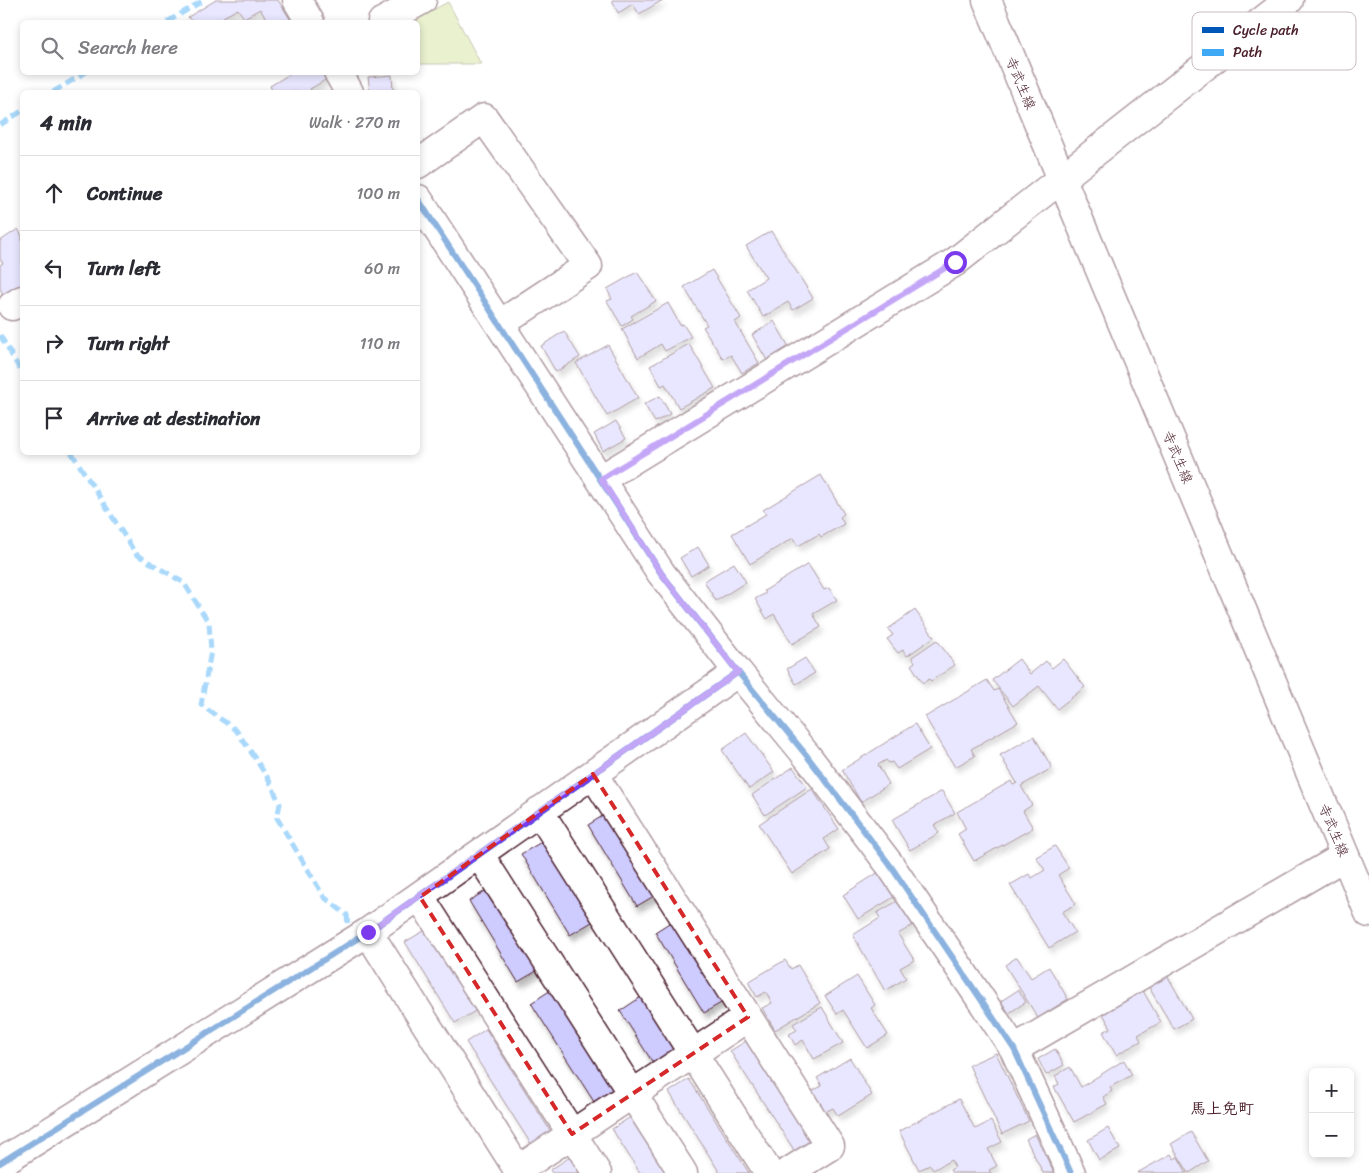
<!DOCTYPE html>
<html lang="en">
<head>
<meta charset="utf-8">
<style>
  body { margin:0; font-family:Sriracha,"Klee One",sans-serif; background:#f7f7f7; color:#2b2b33 }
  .controls { position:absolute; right:15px; bottom:15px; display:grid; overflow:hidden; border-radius:8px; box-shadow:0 2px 8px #0003 }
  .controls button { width:45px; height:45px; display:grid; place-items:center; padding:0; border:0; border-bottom:1px solid #e1e1e2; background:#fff; color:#2b2b33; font:25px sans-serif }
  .stop { position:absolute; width:15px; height:15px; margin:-11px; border:4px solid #7c3aed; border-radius:50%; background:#fff }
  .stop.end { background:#7c3aed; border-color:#fff; box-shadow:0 1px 5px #0008 }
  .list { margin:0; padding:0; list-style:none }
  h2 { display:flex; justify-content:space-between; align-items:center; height:65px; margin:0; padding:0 20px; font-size:21px }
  h2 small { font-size:16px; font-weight:400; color:#7c7c81 }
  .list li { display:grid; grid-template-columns:32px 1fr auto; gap:15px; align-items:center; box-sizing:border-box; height:75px; padding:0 20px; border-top:1px solid #e1e1e2 }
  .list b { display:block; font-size:19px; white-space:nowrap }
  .list em { font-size:16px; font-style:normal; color:#7c7c81 }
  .icon { flex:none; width:28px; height:28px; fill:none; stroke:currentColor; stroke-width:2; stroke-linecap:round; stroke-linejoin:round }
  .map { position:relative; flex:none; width:1369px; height:1173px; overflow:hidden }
  .search { position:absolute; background:#fff; box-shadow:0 2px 8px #0003; left:20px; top:20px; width:400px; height:55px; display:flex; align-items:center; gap:12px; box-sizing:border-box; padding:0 18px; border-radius:8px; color:#7c7c81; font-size:19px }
  .panel { position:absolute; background:#fff; box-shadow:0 2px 8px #0003; left:20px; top:90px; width:400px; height:365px; border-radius:8px }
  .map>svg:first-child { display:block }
</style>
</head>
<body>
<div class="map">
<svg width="1369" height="1173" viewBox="0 0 1369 1173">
  <defs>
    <filter id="shadow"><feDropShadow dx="3" dy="5.5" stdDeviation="2.5" flood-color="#0004"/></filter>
  </defs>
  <rect width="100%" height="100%" fill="#fff"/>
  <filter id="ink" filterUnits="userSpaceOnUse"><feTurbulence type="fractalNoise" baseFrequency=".02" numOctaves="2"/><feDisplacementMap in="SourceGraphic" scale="10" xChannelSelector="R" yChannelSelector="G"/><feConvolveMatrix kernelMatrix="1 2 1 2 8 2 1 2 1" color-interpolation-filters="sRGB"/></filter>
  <g filter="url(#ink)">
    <path fill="#cfe195" stroke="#8c8060" d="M448,2L481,64H418V22H411Z"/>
    <path fill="#cecbfe" stroke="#4a1f2b" filter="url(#shadow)" d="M216,0H278L292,22H268L260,9L244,18L238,9L223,17L227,22H192L188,17Z
      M612,0H663L639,14L633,4L618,13Z
      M293,72H324L327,79L310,89L312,92H273L270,86Z
      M392,75L393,92H370L368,77Z
      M18,229L22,236V288L6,298L0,289V265L3,263L0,259V241Z
      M771,231L813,298L793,310L788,302L763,317L747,290L766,278L746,246Z
      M712,270L741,318L735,322L759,363L742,373L731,355L723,359L703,327L707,325L684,287Z
      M637,272L656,301L631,316L633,319L622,326L607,301L612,299L607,289Z
      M668,303L680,325L683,324L691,337L665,351L661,344L638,358L622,329Z
      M774,321L789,347L767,360L752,335Z
      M564,331L580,357L556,372L541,346Z
      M689,344L715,388L679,408L665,384L661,386L650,366Z
      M608,345L638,398L607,416L576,363Z
      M660,396L670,414L655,422L644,404Z
      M616,421L626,438L603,451L594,434Z
      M821,475L844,514L840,517L844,524L821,537L819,534L798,546L793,538L750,564L732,534L766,514L763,510Z
      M698,547L709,565L691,576L680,558Z
      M734,563L746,582L716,601L704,581Z
      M808,564L824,590L829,588L837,600L813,614L821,627L792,644L774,614L767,619L755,599L766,593L764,591Z
      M915,610L934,637L907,656L903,650L898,653L887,639L893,635L888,629Z
      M937,640L955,665L931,681L929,679L923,683L911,665L915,662L912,657Z
      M805,658L815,673L796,684L787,669Z
      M1019,659L1030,674L1046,661L1052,668L1063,659L1085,687L1057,709L1039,686L1013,706L992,680Z
      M987,680L994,691L998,689L1018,722L971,749L975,756L955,767L925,717Z
      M915,724L930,749L897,769L892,762L889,763L886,760L878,765L889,784L861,802L842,770Z
      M746,733L774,772L749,789L722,750Z
      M1034,736L1052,768L1021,786L1032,805L1023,811L1033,828L974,861L958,834L966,829L957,812L1011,781L1013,785L1017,783L1000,755Z
      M793,767L807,787L765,815L752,795Z
      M812,789L839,829L824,839L830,849L792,874L759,824Z
      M942,791L955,813L934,825L939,833L910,850L892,820Z
      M609,812L659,893L637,906L588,825Z
      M543,841L592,922L570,935L521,854Z
      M1055,846L1069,868L1058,875L1076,904L1062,912L1075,932L1049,948L1010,885L1029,874L1032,878L1045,870L1036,857Z
      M879,872L894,897L858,919L843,895Z
      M490,888L540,969L518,982L469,901Z
      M901,899L915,924L898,934L914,960L900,968L906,978L885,991L853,935L880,918L877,913Z
      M677,918L726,1000L704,1013L655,932Z
      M427,929L477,1010L455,1023L405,942Z
      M1017,957L1031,978L1049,967L1068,999L1038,1018L1005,965Z
      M785,960L791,969L798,965L820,1003L775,1030L762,1008L772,1003L766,992L757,997L748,982Z
      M1163,968L1192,1019L1174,1029L1144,979Z
      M857,976L875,1005L871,1008L888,1035L867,1048L843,1010L837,1014L825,996Z
      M1139,984L1161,1022L1138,1035L1141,1041L1116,1055L1103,1032L1111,1028L1099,1007Z
      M551,990L616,1092L596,1105L531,1003Z
      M1018,990L1026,1002L1009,1013L1001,1001Z
      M641,997L674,1050L653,1063L620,1011Z
      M822,1007L843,1043L814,1059L803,1040L795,1045L789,1034L797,1030L793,1024Z
      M486,1029L551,1132L531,1144L466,1042Z
      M751,1038L816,1141L796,1153L730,1051Z
      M1055,1049L1064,1065L1046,1075L1038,1059Z
      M996,1053L1029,1121L1002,1134L969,1065Z
      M850,1058L872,1095L838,1116L833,1108L825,1112L812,1091L822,1086L817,1078Z
      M1124,1060L1132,1075L1110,1087L1112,1091L1103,1097L1107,1104L1074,1122L1054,1087L1059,1084L1055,1076L1070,1067L1081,1087Z
      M689,1079L749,1173H720L669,1092Z
      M959,1099L975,1129L991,1121L1002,1142L988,1149L997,1166L989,1170L991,1173H952L950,1170L955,1167L951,1160L933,1170L930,1165L919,1170L899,1131Z
      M632,1116L669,1173H640L612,1129Z
      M1108,1128L1120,1149L1099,1160L1088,1140Z
      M1191,1132L1208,1161L1189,1173L1171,1144Z
      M1035,1134L1054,1173H1043L1026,1139Z
      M1171,1154L1174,1159L1178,1157L1187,1173H1137Z
      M570,1157L580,1173H552L550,1170Z"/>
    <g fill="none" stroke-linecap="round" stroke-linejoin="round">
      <defs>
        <path id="street" d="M297,0L310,22
          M382,22L422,0
          M338,72L349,92
          M418,164L484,118L588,266L500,324
          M418,199L661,573L738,672L807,756L890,865L982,1001L1014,1049L1071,1173
          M12,306L22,300
          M601,479L955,262L1289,0
          M593,774L830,1146L787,1173
          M539,811L769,1173
          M479,854L683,1173
          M420,897L597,1173
          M368,932L520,1173
          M1014,1049L1345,856
          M0,1163L368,932L738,672
          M518,1170L748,1017"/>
        <path id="secondary" d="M987,0L1369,913"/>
      </defs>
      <use href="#street" stroke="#4a1f2b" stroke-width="31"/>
      <use href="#secondary" stroke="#4a1f2b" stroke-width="31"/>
      <use href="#street" stroke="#fff" stroke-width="28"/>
      <use href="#secondary" stroke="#fff" stroke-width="28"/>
      <path stroke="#3fa9f5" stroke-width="5" stroke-dasharray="10 5" stroke-linecap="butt" d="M167,22L204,0
        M53,92L86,72
        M0,125L22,111
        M0,335L22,373
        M71,452L136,554L184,583L209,623L211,651L201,705L236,730L251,752L269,780L280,804L277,818L324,897L347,915L348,927"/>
      <defs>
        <path id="cycleway" d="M418,199L661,573L738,672L807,756L890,865L982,1001L1014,1049L1071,1173
          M0,1163L368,932L738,672"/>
      </defs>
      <use href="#cycleway" stroke="#fff" stroke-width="9"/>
      <use href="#cycleway" stroke="#0057b8" stroke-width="6"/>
    </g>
  </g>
  <g fill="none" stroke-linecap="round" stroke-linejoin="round" filter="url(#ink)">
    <path stroke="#7c3aed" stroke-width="6" d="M368,932L738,672L661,573L601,479L955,262"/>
  </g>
  <path d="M0 0H1369V1173H0ZM593,774L748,1017L572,1134L420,897Z" fill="#fff" fill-opacity=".55" fill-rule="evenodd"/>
  <path fill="none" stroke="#d62828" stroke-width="4" stroke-dasharray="10 6" stroke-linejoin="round" d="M593,774L748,1017L572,1134L420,897Z"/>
  <g text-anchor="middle" stroke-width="4.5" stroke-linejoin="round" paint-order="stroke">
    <g font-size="14" fill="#4a1f2b" stroke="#fff">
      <text transform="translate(1021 83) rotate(67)" y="5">寺武生線</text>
      <text transform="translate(1178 457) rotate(67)" y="5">寺武生線</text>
      <text transform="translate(1334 830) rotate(67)" y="5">寺武生線</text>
    </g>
    <g font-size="16" font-weight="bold" fill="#4a1f2b" stroke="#fff">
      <text x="1222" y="1114">馬上免町</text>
    </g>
  </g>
  <rect x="1192" y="12" width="164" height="58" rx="8" fill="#fff" stroke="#c9bcbf" stroke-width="1"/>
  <rect x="1202" y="27" width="22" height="6" fill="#0057b8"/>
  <rect x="1202" y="49" width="22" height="7" fill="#3fa9f5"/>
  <g font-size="14" fill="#4a1f2b">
    <text x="1233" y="35">Cycle path</text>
    <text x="1233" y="57">Path</text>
  </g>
</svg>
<div class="controls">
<button>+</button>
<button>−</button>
</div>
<div class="stop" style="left:955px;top:262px"></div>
<div class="stop end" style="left:368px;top:932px"></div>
<div class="search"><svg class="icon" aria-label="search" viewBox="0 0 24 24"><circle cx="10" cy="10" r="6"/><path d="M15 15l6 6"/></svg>Search here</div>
<section class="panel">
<h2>4 min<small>Walk · 270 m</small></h2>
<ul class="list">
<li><svg class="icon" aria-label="ahead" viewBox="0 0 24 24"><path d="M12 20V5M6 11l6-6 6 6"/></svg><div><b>Continue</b></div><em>100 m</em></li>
<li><svg class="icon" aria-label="left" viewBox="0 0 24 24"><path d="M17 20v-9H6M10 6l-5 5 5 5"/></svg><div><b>Turn left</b></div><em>60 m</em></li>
<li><svg class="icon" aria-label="right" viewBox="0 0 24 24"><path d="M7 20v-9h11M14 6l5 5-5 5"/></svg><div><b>Turn right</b></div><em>110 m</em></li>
<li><svg class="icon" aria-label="arrive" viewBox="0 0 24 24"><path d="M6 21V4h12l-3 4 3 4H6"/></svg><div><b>Arrive at destination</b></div></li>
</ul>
</section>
</div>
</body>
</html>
